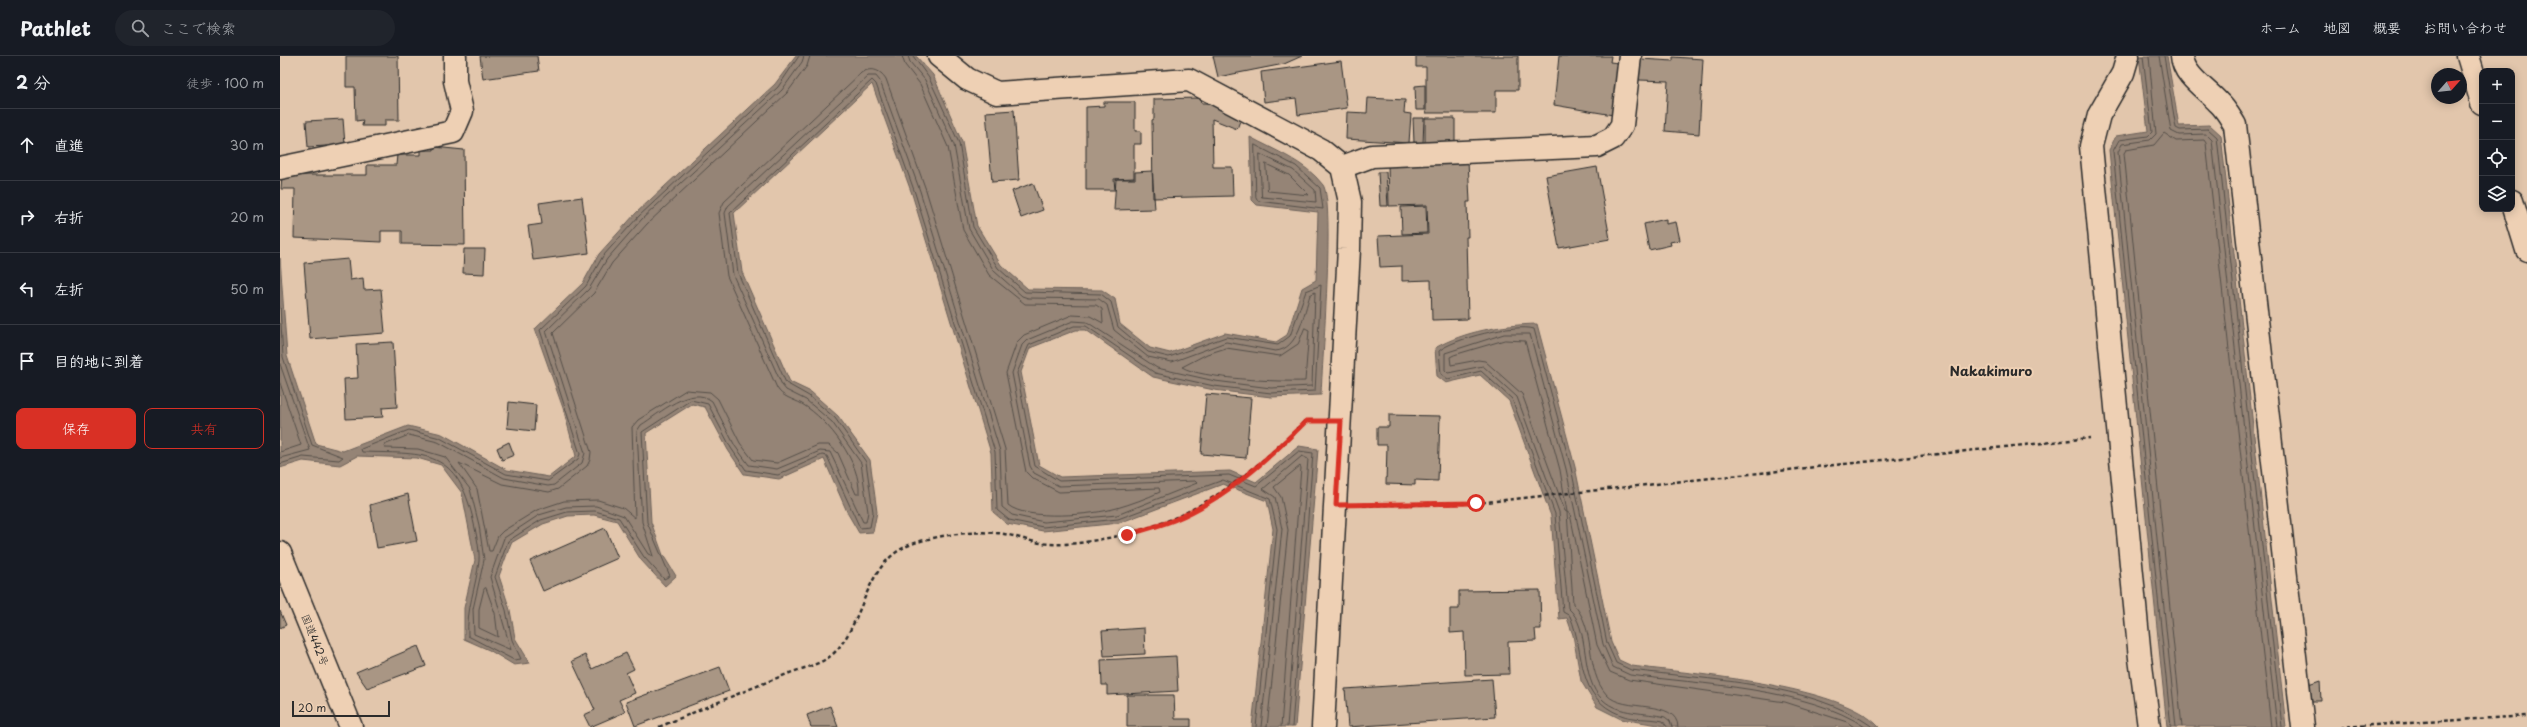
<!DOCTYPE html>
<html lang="ja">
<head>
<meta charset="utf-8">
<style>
  body { margin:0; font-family:"Playpen Sans","Klee One",sans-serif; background:#20242c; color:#f1f3f6 }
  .controls { position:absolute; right:12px; top:12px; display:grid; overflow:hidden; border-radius:8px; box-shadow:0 2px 10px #0003 }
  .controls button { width:36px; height:36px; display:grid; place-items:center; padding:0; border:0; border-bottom:1px solid #363941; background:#171b24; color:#f1f3f6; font:20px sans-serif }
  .compass { position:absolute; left:2151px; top:12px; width:36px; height:36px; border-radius:50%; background:#171b24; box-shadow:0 2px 10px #0003; rotate:63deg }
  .scale { position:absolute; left:12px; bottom:10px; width:98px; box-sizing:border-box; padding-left:4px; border:2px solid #2b2b2b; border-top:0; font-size:11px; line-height:14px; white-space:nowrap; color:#2b2b2b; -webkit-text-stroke:3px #eed0b4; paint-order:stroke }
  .stop { position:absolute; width:12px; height:12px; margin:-9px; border:3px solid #d93025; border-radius:50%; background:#fff }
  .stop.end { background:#d93025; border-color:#fff; box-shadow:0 1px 4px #0008 }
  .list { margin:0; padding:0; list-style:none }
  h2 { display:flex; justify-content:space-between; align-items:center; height:52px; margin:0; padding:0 16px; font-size:17px }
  h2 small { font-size:13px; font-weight:400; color:#9ea1a6 }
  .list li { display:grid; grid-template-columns:26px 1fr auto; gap:12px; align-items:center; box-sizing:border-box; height:72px; padding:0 16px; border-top:1px solid #363941 }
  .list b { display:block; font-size:15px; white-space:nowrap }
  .list em { font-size:13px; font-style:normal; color:#9ea1a6 }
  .actions { display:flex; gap:8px; padding:12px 16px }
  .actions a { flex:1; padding:9px 0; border:1px solid #d93025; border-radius:8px; text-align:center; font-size:14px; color:#d93025 }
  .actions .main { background:#d93025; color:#fff }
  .icon { flex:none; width:22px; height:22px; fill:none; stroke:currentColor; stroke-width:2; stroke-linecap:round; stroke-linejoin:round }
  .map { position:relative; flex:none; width:2247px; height:671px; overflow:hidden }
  header { display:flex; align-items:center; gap:24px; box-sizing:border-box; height:56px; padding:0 20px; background:#171b24; border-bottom:1px solid #363941 }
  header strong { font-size:19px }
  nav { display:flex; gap:22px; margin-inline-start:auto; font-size:14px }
  .search { width:280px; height:36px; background:#20242c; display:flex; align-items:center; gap:10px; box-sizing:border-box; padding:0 14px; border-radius:22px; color:#9ea1a6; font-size:15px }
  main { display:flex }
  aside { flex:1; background:#171b24 }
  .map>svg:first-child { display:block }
</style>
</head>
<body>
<header>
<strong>Pathlet</strong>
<div class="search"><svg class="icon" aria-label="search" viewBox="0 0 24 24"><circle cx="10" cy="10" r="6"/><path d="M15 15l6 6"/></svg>ここで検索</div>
<nav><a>ホーム</a><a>地図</a><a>概要</a><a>お問い合わせ</a></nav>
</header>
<main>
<aside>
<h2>2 分<small>徒歩 · 100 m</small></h2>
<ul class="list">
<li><svg class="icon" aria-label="ahead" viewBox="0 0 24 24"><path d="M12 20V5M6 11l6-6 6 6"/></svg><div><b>直進</b></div><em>30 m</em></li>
<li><svg class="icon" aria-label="right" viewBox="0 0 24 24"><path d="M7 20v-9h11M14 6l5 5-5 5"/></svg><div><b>右折</b></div><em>20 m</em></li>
<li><svg class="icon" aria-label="left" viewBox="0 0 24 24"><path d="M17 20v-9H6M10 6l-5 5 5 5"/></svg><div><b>左折</b></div><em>50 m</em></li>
<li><svg class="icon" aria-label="arrive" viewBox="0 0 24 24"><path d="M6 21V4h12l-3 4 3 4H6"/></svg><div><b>目的地に到着</b></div></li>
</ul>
<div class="actions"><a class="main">保存</a><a>共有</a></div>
</aside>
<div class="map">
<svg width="2247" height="671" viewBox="0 0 2247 671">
  <rect width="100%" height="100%" fill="#e2c6ac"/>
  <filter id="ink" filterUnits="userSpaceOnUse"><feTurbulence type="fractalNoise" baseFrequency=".025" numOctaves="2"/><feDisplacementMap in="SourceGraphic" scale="8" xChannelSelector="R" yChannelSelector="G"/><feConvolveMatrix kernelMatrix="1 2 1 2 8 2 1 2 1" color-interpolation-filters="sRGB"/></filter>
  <g filter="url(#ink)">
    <path fill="#958476" stroke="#6b6058" d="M516,0H636L653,19L682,86L697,170L721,209L748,233L822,234L835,243L840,268L870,292L890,297L945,277L996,286L1007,279L1022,232L1036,224L1038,156L977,149L972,144L970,81C994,94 1026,106 1043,129C1055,146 1042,308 1041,339L991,341L934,334L873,321L806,274H796L750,292L741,316L759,409L780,421L950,415L976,426L1019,390L1038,393L1015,671H972L993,473L987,445L943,428L839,467L763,475L727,468L713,456L711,397L632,138L592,28L454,157L462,216L510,326L531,336L558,360L590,404L597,456L593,476L579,477L568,458L544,403L499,423L464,418L448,394L425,351L412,348L366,377L371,466L383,499L396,520L385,530L361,504L337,465L314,459L288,460L263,468L231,487L219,520L230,554L235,582L250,607L234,609L209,594L184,583V552L195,504L182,437L161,409L137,402L77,400L60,409L23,405L0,412V202L7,300L36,388L63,395L128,370L162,378L227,414L269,421L296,400L283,352L255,273L303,227L319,198L356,157L495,28Z
      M1859,0H1887L1899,70L1930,69L1941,79L2006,671H1887L1829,94L1836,80L1868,75Z
      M1257,268L1295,411L1331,586L1339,604L1352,610C1411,618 1560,628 1599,671H1391L1341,663L1317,651L1301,625L1293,579L1287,562L1279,563L1271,460L1229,345L1200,319L1166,327L1157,320L1155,292C1185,275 1222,269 1257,268Z"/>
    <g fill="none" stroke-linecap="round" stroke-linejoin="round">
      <path stroke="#554f49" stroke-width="1" d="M519,0L498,31L359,160L323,200L306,230L260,274L300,398L298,403L268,425L226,418L160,382L129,374L81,393L82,396C141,398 175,391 192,459C195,473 200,491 199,505C196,531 186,554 188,580L234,604L241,603L232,584L226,554L215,521L228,485L261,464L287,456L315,455L339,462L364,501L384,523L390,520L367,466L362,376L411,344L428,348L451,392L466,414L498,419L542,399L547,400L580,472L590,471L593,456L586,406L555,362L529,340L506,327L458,217L450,157L592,24L596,28L635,137L715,396L717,454L729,464L763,471L838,463L943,424L990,443L997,473L976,671
        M524,0L522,6L502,34L362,163L327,203L309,233L266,275L305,397L302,407L274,429L268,430L224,422L158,386L129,379L104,389L105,392L138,393L165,401L190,433L199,469L204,504L193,553L194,578L231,594L210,521L224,482L259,459L286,451L316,450L344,460L368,498L373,500L362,466L357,375L361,369C379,358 411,328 432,345L455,390L469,409L497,413L540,395L550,396L583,466H586L588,456L581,407L552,366L526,344L506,334L502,329L453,219L445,157L448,150L588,20H596L600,25L640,135L720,395L722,451L732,459L764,466L837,459L917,427L915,425L779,430L754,417L750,410L732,317L742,289L747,284L793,265L807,266L877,312L935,325L991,332L1032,330L1035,236L1030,239C1024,256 1019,294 995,295L946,286L892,306L868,301L834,274L827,249L819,243L748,242L742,240L714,215L689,173L674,89L645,24L630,6L628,0
        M530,0L527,10L507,37L367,168L332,207L314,237L273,277L311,396L310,404L307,410L278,433L269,436L222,428L179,407L197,433L209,495H212L218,480L223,475L257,454L284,445L318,444L343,452L355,462L352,371L358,364L406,334L430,336L438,343L460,387L473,404L497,407L538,389H549L558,397L576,438H579C581,407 549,364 522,348C513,343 502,341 497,332L447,220L439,157L444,146L581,17C590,11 600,13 606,23L646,134L725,393L728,449C747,465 813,459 837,452C851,448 867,442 880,436L879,432L779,436L752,422L746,416L726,317L737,286L744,279L792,259L810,260L823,267L822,253L816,249L745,248L709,219L683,174L668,91L640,28L625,9L622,0
        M633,0L649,22L679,87L693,171L718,212L745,236L821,238L831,246L838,271L868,296L889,301L946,281L998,289L1010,280L1026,235L1041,229L1035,335L991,337L934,330L875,317L806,270H794L749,289L737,317L755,410L779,425L949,419L976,430L1019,395L1033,397L1012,671
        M1863,0L1872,76L1868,80L1839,84L1833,95L1891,671
        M1869,0L1876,78L1870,84L1842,88L1838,96L1896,671
        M1879,0L1891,75L1899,79L1926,78L1932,84L1997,671
        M1884,0L1896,72L1900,74L1928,73L1937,81L2002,671
        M975,89L1016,110L1040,132L1043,153L978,145L976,141Z
        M980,98L1013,114L1035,134L1036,146L982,141Z
        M986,108L1009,119L1029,139L988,135Z
        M0,251L3,301L32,389L63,401L59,404L23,401L0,408
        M1025,272L1029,274L1025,325C1000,326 921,323 902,311L927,298L946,292L1000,300L1018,288Z
        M1225,284L1245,285L1280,414L1287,456L1285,455L1242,338L1205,305L1198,304L1171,309L1170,301L1174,299Z
        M0,308L30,394L0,402
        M0,327L21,389L0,396
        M206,532L215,557L218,581L199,572V553L204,533Z
        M981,671L1002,473L995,441L983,433L1022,400L1028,403L1007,671
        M987,671L1008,474L1001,441L994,431L1020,410L1021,412L1001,671
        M1387,671L1383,665C1370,662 1353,664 1341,659C1295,641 1306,599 1290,560L1283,556L1275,458L1232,343L1201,315L1168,323L1161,318L1159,295C1172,283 1236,267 1254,273L1291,412L1327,587L1336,607L1351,614C1428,624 1529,626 1593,671
        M1392,671L1390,665L1385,661C1366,656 1339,659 1323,644C1298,622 1312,572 1288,552L1279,456L1237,341L1203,310L1168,317L1165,314V297L1224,278H1250L1286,413L1323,588L1333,611L1350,619C1418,628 1529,632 1585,671
        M1398,671C1397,642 1343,657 1327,639C1304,614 1317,572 1293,548L1287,456L1290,458L1317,589L1330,616L1349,624L1505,646L1567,666L1574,671
        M1902,671L1844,97L1846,94L1874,89L1884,77L1896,85L1924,84L1926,87L1991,671"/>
    </g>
    <path fill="#a99684" stroke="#2b2b2b" d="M66,0H118L119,64H105V70H82L83,64L76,65L75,31H66Z
      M200,0H257L259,15L203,23Z
      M933,0H1022L1004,8L938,21Z
      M1136,0H1238V34H1216V57H1146V11H1136Z
      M1279,0H1331L1330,6L1339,7L1333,59L1274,49Z
      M1393,1L1423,3L1419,78L1385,75L1388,25L1359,24L1361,3L1393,5Z
      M1061,5L1067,52L1018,59L1016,42L984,46L981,16Z
      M1145,29V54H1136L1135,30Z
      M920,42L921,47H929L961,62L957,73L932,63L933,111H952L953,140L873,142L872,64L874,63V43Z
      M1088,42L1125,44L1124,57L1131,58L1129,87L1066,83L1067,56L1087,57Z
      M824,46H855V75H861V88H854V122L834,123L835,134H806V51L824,50Z
      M734,54L739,124L712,126L706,56Z
      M1133,62H1144L1143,88L1134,87Z
      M1145,62H1175V87H1145Z
      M63,63L65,89L28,91L26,65Z
      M154,91L184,94L185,189L122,188V175H101V186L14,182L15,133H1L2,119H87V109H116L117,99H141V94H154Z
      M1188,104L1190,146H1187L1188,181H1186L1188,263L1152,264L1151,224L1122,225V210L1100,211L1098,180L1148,178L1147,149L1109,150L1108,107Z
      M1317,111L1330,183L1279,192L1266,120Z
      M872,115L875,153L834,154L836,123H855V116Z
      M1098,116H1106L1108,150H1100Z
      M753,127L763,154L741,162L732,135Z
      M302,141L309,197L253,204L248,170L262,168L259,147Z
      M1146,150L1147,177L1122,178L1121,151Z
      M1386,163V168L1396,166L1400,184L1390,186L1391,189L1369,194L1364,168Z
      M184,193H205L204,218L183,217Z
      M68,203L70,224L83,222L84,234L101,233L105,277L30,283L24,207Z
      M113,286L117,351L102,352L103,361L66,363L64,323L78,322L76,288Z
      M926,338L971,342L966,402L921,398Z
      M229,346L256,349L254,375L227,372Z
      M1109,359L1160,360L1158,425L1135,424V429L1106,428L1107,389H1097V371H1109Z
      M229,386L234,399L222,404L217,392Z
      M128,438L137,485L97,492L90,449Z
      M325,472L338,502L263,535L250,505Z
      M1260,534L1261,573H1255L1256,585L1228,586L1229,618L1185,619L1184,576L1170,577V553H1179V535Z
      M0,555L6,569L0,572Z
      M864,572L865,598L824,600L822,575Z
      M138,590L146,610L87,632L76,616Z
      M346,597L354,613L346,617L355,637L339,644L345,656L310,671L304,659L315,654L292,605L305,599L312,613Z
      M896,600L898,635L827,639V629H822L821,604Z
      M440,611L449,635L355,670L346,646Z
      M1212,623L1215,661L1068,671L1065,633Z
      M2040,625L2041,645H2028L2023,631Z
      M847,639H894L895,663H911V671H847Z
      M550,650L558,671H531L527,659Z"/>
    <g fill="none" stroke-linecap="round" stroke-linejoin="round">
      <defs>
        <path id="minor" d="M659,0L687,23L717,37L909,24L1041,94L1062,111L1070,146L1069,193L1043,671
          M1848,0L1843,17L1819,59L1811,90L1860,602L1869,671
          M1902,0C1903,19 1926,33 1938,46C1945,52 1950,61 1955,69L2023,671
          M2188,0L2202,47
          M1062,111L1092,100L1317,90L1333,82L1342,69L1350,0
          M0,112L173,76L182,55L175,25V0
          M2232,145L2247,194"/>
        <path id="trunk" d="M0,497L71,671"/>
      </defs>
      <use href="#minor" stroke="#2b2b2b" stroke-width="25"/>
      <use href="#trunk" stroke="#2b2b2b" stroke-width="25"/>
      <path stroke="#2b2b2b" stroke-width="2.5" stroke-dasharray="4 3" stroke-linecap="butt" d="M1083,449L1196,447L1810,382
        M379,671C422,653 464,635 507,618C519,613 535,610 546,603C551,600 557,595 560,590C584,560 586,512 623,492C645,480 698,473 724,478C736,480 748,485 761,487C780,490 803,487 822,483C907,470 966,424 1026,365H1032
        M2060,671L2247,660"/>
      <use href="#minor" stroke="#eed0b4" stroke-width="22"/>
      <use href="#trunk" stroke="#eed0b4" stroke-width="22"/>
    </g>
  </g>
  <g fill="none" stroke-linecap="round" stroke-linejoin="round" filter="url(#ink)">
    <path stroke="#d93025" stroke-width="5" d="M847,479C863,474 879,470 894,464C945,443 988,403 1026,365H1061L1056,449L1196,447"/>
  </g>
  <g text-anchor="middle" stroke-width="4" stroke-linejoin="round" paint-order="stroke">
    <g font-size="11" fill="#2b2b2b" stroke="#eed0b4">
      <text transform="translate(35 584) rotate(68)" y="4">国道442号</text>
    </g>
    <g font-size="13" font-weight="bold" fill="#2b2b2b" stroke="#eed0b4">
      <text x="1711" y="320">Nakakimuro</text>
    </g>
  </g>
</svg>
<div class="controls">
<button>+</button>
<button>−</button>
<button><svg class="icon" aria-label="locate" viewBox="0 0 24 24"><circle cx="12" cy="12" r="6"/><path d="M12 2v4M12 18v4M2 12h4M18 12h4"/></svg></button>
<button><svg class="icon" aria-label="layers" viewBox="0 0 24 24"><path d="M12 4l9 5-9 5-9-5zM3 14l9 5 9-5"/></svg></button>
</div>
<svg class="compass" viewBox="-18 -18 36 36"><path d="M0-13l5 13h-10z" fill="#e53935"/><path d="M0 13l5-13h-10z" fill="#9ea1a6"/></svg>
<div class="scale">20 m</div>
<div class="stop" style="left:1196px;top:447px"></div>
<div class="stop end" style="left:847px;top:479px"></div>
</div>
</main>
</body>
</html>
